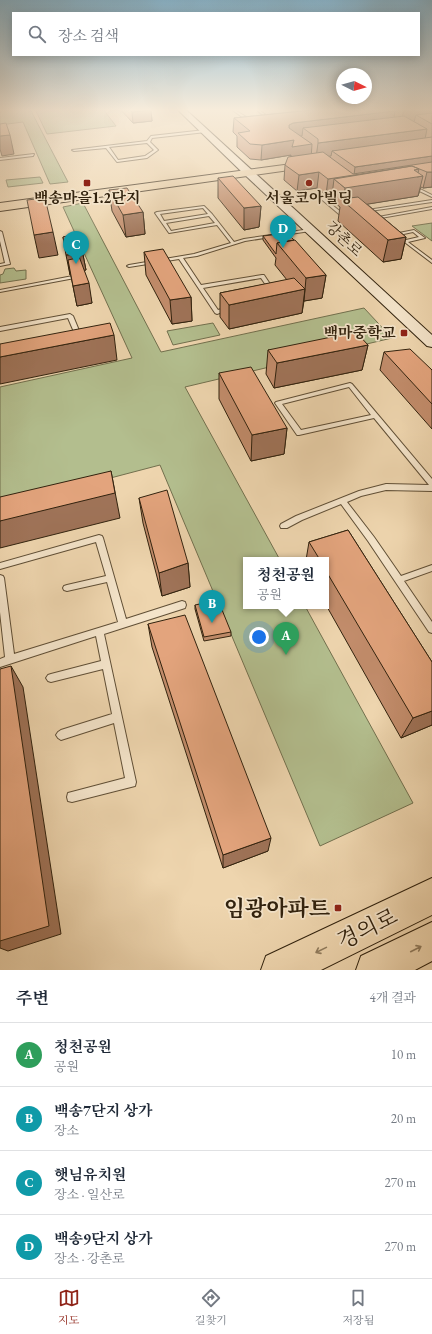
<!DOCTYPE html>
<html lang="ko">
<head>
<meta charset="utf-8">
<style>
  body { margin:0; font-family:"EB Garamond","Noto Serif KR",serif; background:#f2f2f3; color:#1f2937 }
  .compass { position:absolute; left:336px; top:68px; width:36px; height:36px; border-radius:50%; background:#fff; box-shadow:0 2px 10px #0003; rotate:95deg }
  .you { position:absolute; left:259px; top:637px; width:14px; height:14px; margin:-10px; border:3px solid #fff; border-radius:50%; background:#1a73e8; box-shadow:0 0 0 6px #1a73e833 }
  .badge { display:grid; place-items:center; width:26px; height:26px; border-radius:50%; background:#8f2418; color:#fff; font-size:13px; font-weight:700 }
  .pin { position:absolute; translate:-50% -33px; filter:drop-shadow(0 1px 2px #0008) }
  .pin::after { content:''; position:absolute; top:21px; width:14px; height:12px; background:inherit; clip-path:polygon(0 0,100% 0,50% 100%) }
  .popup { position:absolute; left:243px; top:557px; width:86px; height:52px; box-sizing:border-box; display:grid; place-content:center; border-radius:0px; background:#fff; filter:drop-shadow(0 1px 3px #0005); font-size:13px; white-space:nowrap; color:#747a83 }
  .popup b { font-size:15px; color:#1f2937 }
  .popup::after { content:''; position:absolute; left:50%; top:100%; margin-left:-8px; border:8px solid transparent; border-top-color:#fff }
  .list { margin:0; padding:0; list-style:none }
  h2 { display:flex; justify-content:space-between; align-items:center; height:52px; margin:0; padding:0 16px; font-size:17px }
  h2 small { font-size:13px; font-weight:400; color:#747a83 }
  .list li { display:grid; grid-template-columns:26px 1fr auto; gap:12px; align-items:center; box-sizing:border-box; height:64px; padding:0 16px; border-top:1px solid #e0e1e3 }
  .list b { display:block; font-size:15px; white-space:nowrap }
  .list p { margin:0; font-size:13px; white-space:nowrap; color:#747a83 }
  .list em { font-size:13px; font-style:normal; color:#747a83 }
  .icon { flex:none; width:22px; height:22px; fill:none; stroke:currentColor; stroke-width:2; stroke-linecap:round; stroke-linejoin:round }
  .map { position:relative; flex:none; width:432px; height:970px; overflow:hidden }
  .search { position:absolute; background:#fff; box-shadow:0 2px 10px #0003; left:12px; right:12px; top:12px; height:44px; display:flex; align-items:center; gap:10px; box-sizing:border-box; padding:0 14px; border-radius:0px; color:#747a83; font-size:15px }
  .sheet { height:308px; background:#fff }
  nav { display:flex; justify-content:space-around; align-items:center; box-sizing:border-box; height:56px; border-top:1px solid #e0e1e3; background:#fff; font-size:11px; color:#747a83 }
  nav a { display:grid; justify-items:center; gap:2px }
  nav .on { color:#8f2418 }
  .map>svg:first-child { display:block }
</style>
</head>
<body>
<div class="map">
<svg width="432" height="970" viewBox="0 0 432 970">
  <rect width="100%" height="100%" fill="#eed5ae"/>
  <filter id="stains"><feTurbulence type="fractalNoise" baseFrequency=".005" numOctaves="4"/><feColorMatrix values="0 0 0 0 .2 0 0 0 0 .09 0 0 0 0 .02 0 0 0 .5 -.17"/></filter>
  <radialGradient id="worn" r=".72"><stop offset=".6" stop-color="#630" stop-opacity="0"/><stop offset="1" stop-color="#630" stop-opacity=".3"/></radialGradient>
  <path fill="#b3be8e" stroke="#72704e" d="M0,109H30L68,182L50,184L23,122L0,125Z
    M35,109H103L116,126L47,134Z
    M40,177L43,183L8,187L6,180Z
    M83,203L161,352L364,308L392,338L185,387L280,560H246V606H305L413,803L320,846L160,465L0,507V387L132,358L63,207Z
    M432,223V241L412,226Z
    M14,268L16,271L26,270V279L0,283V275L3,274L5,269Z
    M213,323L220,335L173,345L167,331Z"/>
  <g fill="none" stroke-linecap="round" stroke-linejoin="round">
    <defs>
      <path id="service" d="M231,109H233L253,121L249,122Z
        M256,109H258L271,119V121H267V119Z
        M205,130L206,132L152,138L150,142L158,150L147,158L117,162L106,148L74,151L72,150L147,141L151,136ZM147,143L154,150L145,156L118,160L109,147Z
        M34,154L33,156L0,160V158Z
        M412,185L432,195V197L411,187V185Z
        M340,194H341V196L325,199L342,213L348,212V214L340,215L320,198Z
        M432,200V202L363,212L361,211Z
        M204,206L212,214L234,242L244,239L310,229L312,230L310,231L245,241L197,256L183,258L201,285L262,275H264L274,290L270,291L261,278L203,288L218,310L228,307L231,309L217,314L215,313L179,259L129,267L127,266L129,265L194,254L231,243L217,225L169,233L155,213L157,212ZM203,208L208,214L164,221L160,214ZM209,216L215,223L171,231L166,223Z
        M432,207V209L375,219L373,218Z
        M414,230L425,238L408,242L432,260V263L394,234ZM413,232L419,237L406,240L399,235Z
        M0,231L2,232L10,264L0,266V264L5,263L0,241Z
        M78,275H80V277L0,292V290Z
        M70,314L73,316L80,333L79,334L73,336L70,334L74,332L68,318L0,331V327Z
        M350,383L352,384L432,479V491L386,490L361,496L347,502L374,537L401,576L432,565V571L404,581L432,622V633L429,632L368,541L341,504L302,520L287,528H281L280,526L281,524L296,516L359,491L386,484L429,485L374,418L299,435H297L275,403L276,402ZM349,387L371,415L301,430L282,404Z
        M99,535L102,536L103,538L126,619L182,601L185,602L186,605L185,608L182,609L104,634L136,782L135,786L131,787L72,802L68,801L67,797L68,793L125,778L114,723L61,740L58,738L56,735L58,732L61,730L112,714L103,669L51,682L48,681L46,678L48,675L51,674L101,661L96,636L0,667V659L5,657L0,612V575L3,576L4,578L14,654L118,622L107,582L67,591L64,590L63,588L64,586L67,585L106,576L96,542L0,569V563Z"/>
      <path id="secondary" d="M177,109H185L432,335V347L427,346L245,175Z"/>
      <path id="primary" d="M314,161L319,164L318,166L0,211V203Z
        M432,878V915L321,970H261L266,956Z
        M432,922V961L415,970H356L361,956Z"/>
    </defs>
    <use href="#service" stroke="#604f36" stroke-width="2"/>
    <use href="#secondary" stroke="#31220e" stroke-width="2"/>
    <use href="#primary" stroke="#31220e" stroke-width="2"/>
    <use href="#service" fill="#f4e4ca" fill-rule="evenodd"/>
    <use href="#secondary" fill="#f4e4ca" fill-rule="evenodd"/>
    <use href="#primary" fill="#eed5ae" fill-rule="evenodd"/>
  </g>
  <path fill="#c38d6c" stroke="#31220e" d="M120,109H149L151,110L152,121L133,123Z
    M322,109H432V187L423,188L421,187L418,196L367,204L406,237L401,259L383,262L338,221L340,207L331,200L332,195H326L317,188L297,191L284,180L285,165L291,155L261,160L250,159L237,147V136L233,132L234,118Z
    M218,178L261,206L259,227L244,230L218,198Z
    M109,190L143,212L145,234L126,237L112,211Z
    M287,233L326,275L322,298L304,301L302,313L229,329L220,317V293L287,280L275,265L276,258L263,240V236Z
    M63,237L72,238L82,250L86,270H84L92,303L77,306Z
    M144,252L191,297L192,321L172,324L146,275Z
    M368,345L362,370L274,388L266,374L268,350Z
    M384,352L432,370V429L380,370Z
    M219,373L287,428L284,454L251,461L219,399Z
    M139,498L188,563L190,587L162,596L143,523Z
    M348,530L432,662V725L401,738L326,605V560H306L309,542Z
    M195,605L231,632V636L204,641L195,609Z
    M148,624L268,851L223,868L152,647Z"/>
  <path fill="#9f7358" stroke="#31220e" d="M413,109H432V120L416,115L414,122L401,123L404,110Z
    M151,110L152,121L133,123L132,112Z
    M395,111L393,125L303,128L302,136L292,138L288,140L289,125L293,123Z
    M427,129L424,144L332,151L331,156L316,158L318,143Z
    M10,135L14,154L2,156L0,149V136Z
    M294,140L312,144L311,159L291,162V155L261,160L262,145Z
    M432,156V170L412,166L410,178L414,170L419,169L417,177L423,176L418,196L350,207L343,201L345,188L334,179L332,195H326L328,179L354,175L355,167Z
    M319,172L317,188L297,191L299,175Z
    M427,172H432V187L423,188Z
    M261,206L259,227L244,230V208Z
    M143,212L145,234L126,237L123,215Z
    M53,232L58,255L39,258L34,235Z
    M406,237L401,259L383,262L388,240Z
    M82,250L86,270L81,271L77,251Z
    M76,254L80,274L68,260L70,275L66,255Z
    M326,275L322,298L304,301L306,278Z
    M89,283L92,303L77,306L73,286Z
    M305,289L302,313L229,329V305Z
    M191,297L192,321L172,324L170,300Z
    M114,335L117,360L0,384V357Z
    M368,345L362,370L274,388L277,363Z
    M287,428L284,454L251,461L252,435Z
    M111,471L120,518L0,548V521Z
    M188,563L190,587L162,596L159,573Z
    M11,666L23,687L61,934L8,951L0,948V941Z
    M432,711V725L401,738L413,718Z
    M271,838L268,851L223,868V855Z"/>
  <path fill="#e3a47d" stroke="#31220e" d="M129,109H149L151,110L132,112Z
    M322,109H392L395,111L293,123L289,125V128L312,144L292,147L294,140L262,145L250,144L238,133L250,131L234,118Z
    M402,109H413L404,110Z
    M432,113V124L416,115Z
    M404,116L427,129L318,143V139L303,128Z
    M6,123L10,135L0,136V124Z
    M432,137V156L355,167L332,151Z
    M323,152L353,174L432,162V172H427L412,166L328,179L319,172L299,175L285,165L288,157Z
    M412,166L419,169L414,170L423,176L345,188L334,179Z
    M233,176L261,206L244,208L218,178Z
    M127,188L143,212L123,215L109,190Z
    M358,197L406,237L388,240L341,199Z
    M45,198L53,232L34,235L27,200Z
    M287,233L294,240L277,243L276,254L263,236Z
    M71,235L72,238L78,237L82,250L77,251L89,283L73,286L68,260L77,258L78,255L76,254L66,255L63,237Z
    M295,240L326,275L306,278L277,243Z
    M163,249L191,297L170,300L144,252Z
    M294,278L305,289L229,305L220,293Z
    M110,323L114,335L0,357V344Z
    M356,332L368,345L277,363L268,350Z
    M410,349L432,370V404L384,352Z
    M251,367L287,428L252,435L219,373Z
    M111,471L115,493L0,521V497Z
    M167,490L188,563L159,573L139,498Z
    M348,530L432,662V711L413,718L326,571V560H320L309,542Z
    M218,600L231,632L204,637L195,605Z
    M185,615L271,838L223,855L148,624Z
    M11,666L49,926L0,941V669Z"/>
  <defs><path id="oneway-shaft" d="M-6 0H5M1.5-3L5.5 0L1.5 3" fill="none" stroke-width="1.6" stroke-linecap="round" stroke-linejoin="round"/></defs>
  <g stroke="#907c5e">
    <use href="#oneway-shaft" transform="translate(416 949) rotate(-27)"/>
    <use href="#oneway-shaft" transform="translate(321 950) rotate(154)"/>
  </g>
  <linearGradient id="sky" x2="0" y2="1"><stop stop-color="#88b6cf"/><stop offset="0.45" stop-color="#f7ecdb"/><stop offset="1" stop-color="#f7ecdb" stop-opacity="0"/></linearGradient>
  <rect width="432" height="244" fill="url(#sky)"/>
  <g fill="#8f2418" stroke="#f4e4ca" stroke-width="1.5">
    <rect x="83" y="179" width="8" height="8" rx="2"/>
    <circle cx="309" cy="183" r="4"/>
    <rect x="400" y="329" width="8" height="8" rx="2"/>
    <rect x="334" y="904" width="8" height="8" rx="2"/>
  </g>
  <g text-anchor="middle" stroke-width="3.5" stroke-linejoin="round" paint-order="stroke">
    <g font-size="15" font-weight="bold" fill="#31220e" stroke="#f4e4ca">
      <text x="87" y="203">백송마을1.2단지</text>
      <text x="309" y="203">서울코아빌딩</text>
      <text x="396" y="338" text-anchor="end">백마중학교</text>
    </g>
    <g font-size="15" fill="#31220e" stroke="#f4e4ca">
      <text transform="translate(344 239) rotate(43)" y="5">강촌로</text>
    </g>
    <g font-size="22" font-weight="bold" fill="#31220e" stroke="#f4e4ca" text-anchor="end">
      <text x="330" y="916">임광아파트</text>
    </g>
    <g font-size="22" fill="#31220e" stroke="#f4e4ca">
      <text transform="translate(367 928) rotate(-26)" y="8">경의로</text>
    </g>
  </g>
  <rect width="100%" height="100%" filter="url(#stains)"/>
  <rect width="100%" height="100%" fill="url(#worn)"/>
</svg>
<svg class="compass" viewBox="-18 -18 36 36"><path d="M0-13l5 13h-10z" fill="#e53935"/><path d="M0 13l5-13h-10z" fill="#747a83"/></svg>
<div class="you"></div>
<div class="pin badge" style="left:286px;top:655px;background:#2e9e5b">A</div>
<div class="popup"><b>청천공원</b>공원</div>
<div class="pin badge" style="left:212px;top:623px;background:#0f9aa8">B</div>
<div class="pin badge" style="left:76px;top:264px;background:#0f9aa8">C</div>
<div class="pin badge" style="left:283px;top:248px;background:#0f9aa8">D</div>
<div class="search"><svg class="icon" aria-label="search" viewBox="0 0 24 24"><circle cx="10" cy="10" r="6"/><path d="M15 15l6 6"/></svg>장소 검색</div>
</div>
<section class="sheet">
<h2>주변<small>4개 결과</small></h2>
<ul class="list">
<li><span class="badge" style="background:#2e9e5b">A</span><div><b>청천공원</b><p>공원</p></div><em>10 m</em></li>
<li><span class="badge" style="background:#0f9aa8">B</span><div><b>백송7단지 상가</b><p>장소</p></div><em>20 m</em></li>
<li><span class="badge" style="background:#0f9aa8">C</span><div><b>햇님유치원</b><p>장소 · 일산로</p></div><em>270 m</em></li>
<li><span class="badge" style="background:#0f9aa8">D</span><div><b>백송9단지 상가</b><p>장소 · 강촌로</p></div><em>270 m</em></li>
</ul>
</section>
<nav>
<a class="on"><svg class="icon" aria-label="map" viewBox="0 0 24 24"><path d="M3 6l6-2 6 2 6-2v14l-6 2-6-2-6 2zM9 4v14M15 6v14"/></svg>지도</a>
<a><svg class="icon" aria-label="directions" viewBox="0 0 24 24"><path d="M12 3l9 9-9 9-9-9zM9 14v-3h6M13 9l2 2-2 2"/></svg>길찾기</a>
<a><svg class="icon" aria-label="saved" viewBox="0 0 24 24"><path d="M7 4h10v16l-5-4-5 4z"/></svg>저장됨</a>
</nav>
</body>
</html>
